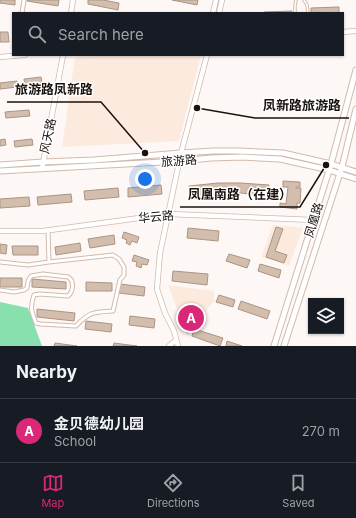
<!DOCTYPE html>
<html lang="en">
<head>
<meta charset="utf-8">
<style>
  body { margin:0; font-family:Inter,"Noto Sans SC",sans-serif; background:#242831; color:#f1f3f6 }
  .controls { position:absolute; right:12px; bottom:12px; display:grid; overflow:hidden; border-radius:0px; box-shadow:0 1px 3px #0004 }
  .controls button { width:36px; height:36px; display:grid; place-items:center; padding:0; border:0; border-bottom:1px solid #363941; background:#171b24; color:#f1f3f6; font:20px sans-serif }
  .you { position:absolute; left:145px; top:179px; width:14px; height:14px; margin:-10px; border:3px solid #fff; border-radius:50%; background:#1a73e8; box-shadow:0 0 0 6px #1a73e833 }
  .badge { display:grid; place-items:center; width:26px; height:26px; border-radius:50%; background:#db2777; color:#fff; font-size:13px; font-weight:700 }
  .pin { position:absolute; translate:-50% -50%; border:2px solid #fff; box-shadow:0 1px 4px #0006 }
  .list { margin:0; padding:0; list-style:none }
  h2 { display:flex; justify-content:space-between; align-items:center; height:52px; margin:0; padding:0 16px; font-size:17px }
  h2 small { font-size:13px; font-weight:400; color:#9ea1a6 }
  .list li { display:grid; grid-template-columns:26px 1fr auto; gap:12px; align-items:center; box-sizing:border-box; height:64px; padding:0 16px; border-top:1px solid #363941 }
  .list b { display:block; font-size:15px; white-space:nowrap }
  .list p { margin:0; font-size:13px; white-space:nowrap; color:#9ea1a6 }
  .list em { font-size:13px; font-style:normal; color:#9ea1a6 }
  .icon { flex:none; width:22px; height:22px; fill:none; stroke:currentColor; stroke-width:2; stroke-linecap:round; stroke-linejoin:round }
  .map { position:relative; flex:none; width:356px; height:346px; overflow:hidden }
  .search { position:absolute; background:#171b24; box-shadow:0 1px 3px #0004; left:12px; right:12px; top:12px; height:44px; display:flex; align-items:center; gap:10px; box-sizing:border-box; padding:0 14px; border-radius:0px; color:#9ea1a6; font-size:15px }
  .sheet { height:116px; background:#171b24 }
  nav { display:flex; justify-content:space-around; align-items:center; box-sizing:border-box; height:56px; border-top:1px solid #363941; background:#171b24; font-size:11px; color:#9ea1a6 }
  nav a { display:grid; justify-items:center; gap:2px }
  nav .on { color:#db2777 }
  .map>svg:first-child { display:block }
</style>
</head>
<body>
<div class="map">
<svg width="356" height="346" viewBox="0 0 356 346">
  <rect width="100%" height="100%" fill="#fdf8f5"/>
  <path fill="#fdeade" d="M124,55H201L179,141L62,147L75,57Z
    M273,225L303,228L289,266L261,257Z
    M168,285L214,291V301L187,336Z"/>
  <path fill="#87e0ae" d="M0,302L28,308L42,346H0Z"/>
  <path fill="#d3bead" stroke="#aa9585" d="M0,0H15V5L0,3Z
    M27,0H59L58,6L27,1Z
    M88,0H103L119,3L118,10L88,4Z
    M172,0H198L197,5Z
    M339,7V13H311V8Z
    M292,11V13H264V12Z
    M0,32H8L9,42H0Z
    M41,77L42,83L25,85L24,79Z
    M17,81V87L0,89V83Z
    M29,110L30,116L6,118L5,112Z
    M5,139L6,145L0,146V140Z
    M32,139L33,145L15,147L14,141Z
    M283,181L300,182V187H296V188H301L300,203H297V209L280,207V203L286,204L288,187H283Z
    M218,183H240L269,185L267,195L239,193L190,196L189,186Z
    M161,185L162,194L128,197V188Z
    M118,188L119,197L85,200L84,191Z
    M71,194L72,202L38,205L37,197Z
    M29,197L30,206L0,208V199Z
    M276,227L283,229L275,251L287,255L284,263L266,257Z
    M188,228L219,231L218,241L187,238Z
    M124,232L139,237L137,243L132,241L130,245L126,243L127,240L122,238Z
    M114,235L115,244L90,248L88,239Z
    M80,243L81,251L56,255L55,247Z
    M0,244L7,245L6,254L0,253Z
    M12,246H38V255H13Z
    M229,254L250,260L247,268L226,261Z
    M134,255L149,260L147,265L142,264L141,268L136,266L137,262L132,261Z
    M260,264L281,270L279,278L258,271Z
    M173,271L208,274L207,285L172,281Z
    M0,278H22V287H0Z
    M32,279L66,282V289L32,287Z
    M86,282L112,283V291H86Z
    M120,284L145,287L144,296L119,293Z
    M219,295L235,300L233,307L216,302Z
    M241,301L270,311L267,319L238,309Z
    M37,309L75,313L74,321L37,317Z
    M130,316L155,319L154,328L129,325Z
    M86,321L112,324L111,332L85,329Z
    M194,329L223,338L220,346L192,336Z
    M227,341L242,346H226Z
    M55,343L77,346H54Z
    M114,343L137,346H113Z"/>
  <g fill="none" stroke-linecap="round" stroke-linejoin="round">
    <defs>
      <path id="lane" d="M304,0L307,5L308,13
        M295,13V6L296,0"/>
      <path id="street" d="M22,13L24,0
        M0,262L28,265L49,262L48,230
        M0,290L14,292L24,290L27,288L28,281L31,276L43,274L68,277C75,281 73,292 68,296L40,294L34,295C30,307 31,311 36,323L40,324L76,326C90,311 95,312 113,311L120,280L124,275V267L119,259L113,255L49,262"/>
      <path id="secondary" d="M71,13L73,0
        M213,13L216,0
        M219,13L222,0
        M343,32L356,31
        M0,57L25,55
        M42,169L63,55
        M0,231H43L169,214L314,220
        M169,346L176,340
        M178,346L174,331L165,313L157,289L160,253L181,153L207,55"/>
      <path id="primary" d="M0,165L43,162L94,160L181,153L213,151H238L283,153L331,164L356,172
        M0,171L180,161L211,158L242,157L280,159L329,170L356,179
        M274,346L331,164L356,70
        M284,346L342,167L356,109"/>
    </defs>
    <use href="#lane" stroke="#d1baac" stroke-width="3.5"/>
    <use href="#street" stroke="#d1baac" stroke-width="5"/>
    <use href="#secondary" stroke="#d1baac" stroke-width="6"/>
    <use href="#primary" stroke="#d1baac" stroke-width="7"/>
    <use href="#lane" stroke="#fff" stroke-width="1.5"/>
    <use href="#street" stroke="#fff" stroke-width="3"/>
    <use href="#secondary" stroke="#fff" stroke-width="4.5"/>
    <use href="#primary" stroke="#fff" stroke-width="5"/>
  </g>
  <g text-anchor="middle" stroke-width="3" stroke-linejoin="round" paint-order="stroke">
    <g font-size="12" fill="#1a120d" stroke="#fff">
      <text transform="translate(48 136) rotate(-78)" y="4">风天路</text>
      <text transform="translate(179 161) rotate(-4)" y="4">旅游路</text>
      <text transform="translate(156 217) rotate(-5)" y="4">华云路</text>
      <text transform="translate(314 220) rotate(-73)" y="4">凤凰路</text>
    </g>
  </g>
  <path fill="none" stroke="#1a120d" stroke-width="1.5" d="M145 153L101 102H7M197 108L255 118H349M326 165L300 207H180"/>
  <g fill="#1a120d" stroke="#fff" stroke-width="1.5">
    <circle cx="145" cy="153" r="4"/>
    <circle cx="197" cy="108" r="4"/>
    <circle cx="326" cy="165" r="4"/>
  </g>
  <g font-size="13" text-anchor="middle" font-weight="bold" fill="#1a120d" stroke="#fff" stroke-width="3" stroke-linejoin="round" paint-order="stroke">
    <text x="54" y="94">旅游路凤新路</text>
    <text x="302" y="110">凤新路旅游路</text>
    <text x="240" y="199">凤凰南路（在建）</text>
  </g>
</svg>
<div class="controls">
<button><svg class="icon" aria-label="layers" viewBox="0 0 24 24"><path d="M12 4l9 5-9 5-9-5zM3 14l9 5 9-5"/></svg></button>
</div>
<div class="you"></div>
<div class="pin badge" style="left:191px;top:318px">A</div>
<div class="search"><svg class="icon" aria-label="search" viewBox="0 0 24 24"><circle cx="10" cy="10" r="6"/><path d="M15 15l6 6"/></svg>Search here</div>
</div>
<section class="sheet">
<h2>Nearby<small></small></h2>
<ul class="list">
<li><span class="badge">A</span><div><b>金贝德幼儿园</b><p>School</p></div><em>270 m</em></li>
</ul>
</section>
<nav>
<a class="on"><svg class="icon" aria-label="map" viewBox="0 0 24 24"><path d="M3 6l6-2 6 2 6-2v14l-6 2-6-2-6 2zM9 4v14M15 6v14"/></svg>Map</a>
<a><svg class="icon" aria-label="directions" viewBox="0 0 24 24"><path d="M12 3l9 9-9 9-9-9zM9 14v-3h6M13 9l2 2-2 2"/></svg>Directions</a>
<a><svg class="icon" aria-label="saved" viewBox="0 0 24 24"><path d="M7 4h10v16l-5-4-5 4z"/></svg>Saved</a>
</nav>
</body>
</html>
